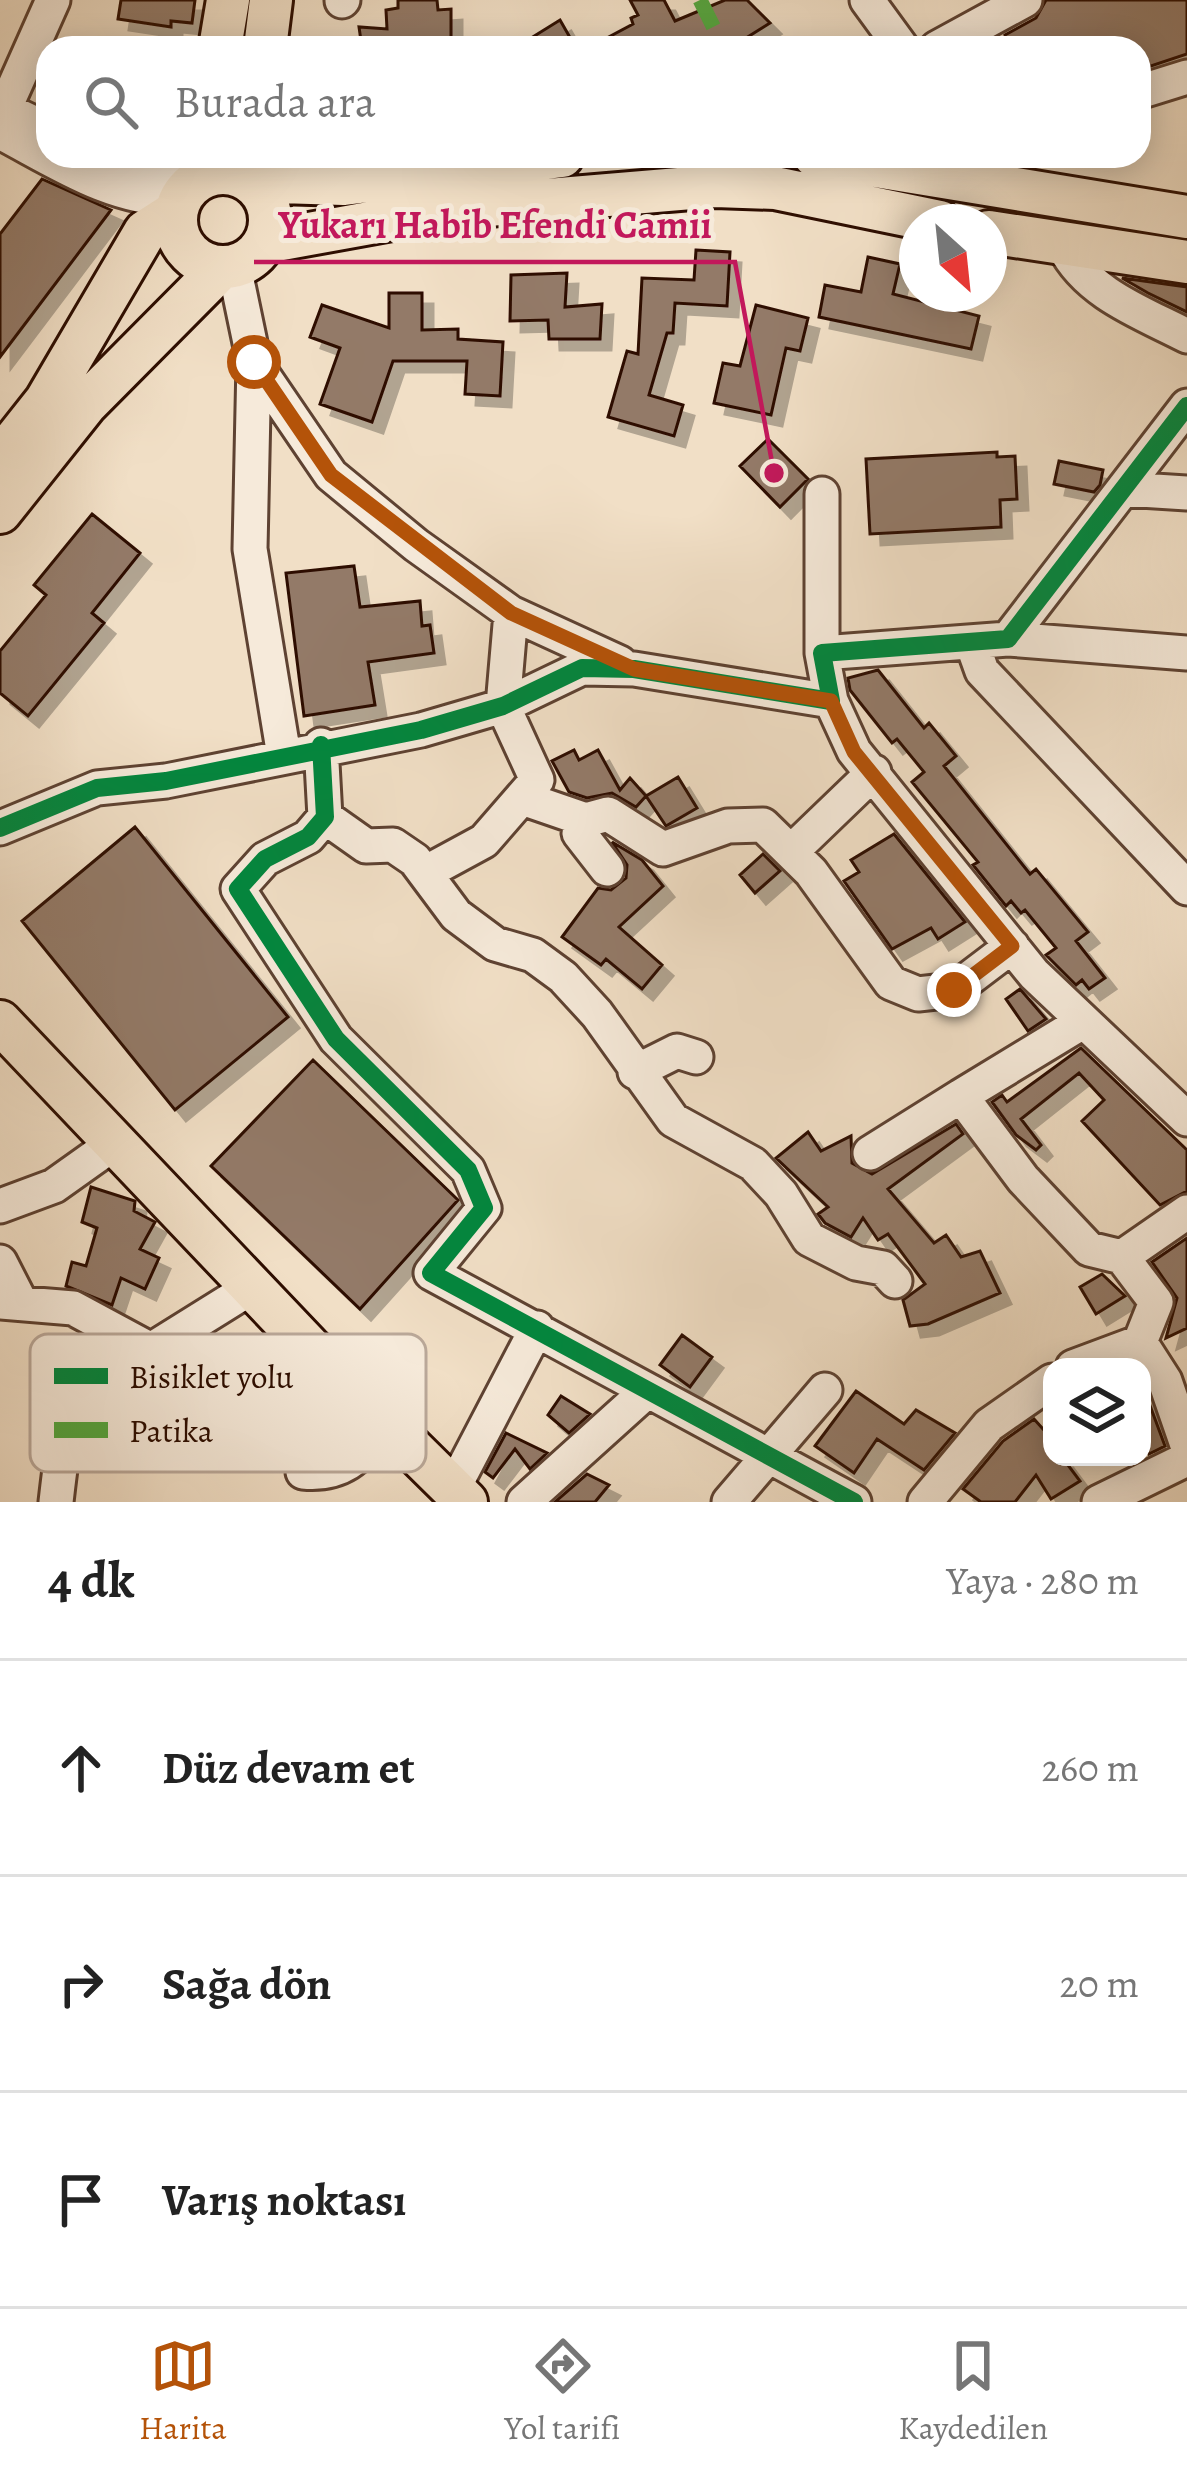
<!DOCTYPE html>
<html lang="tr">
<head>
<meta charset="utf-8">
<style>
  body { margin:0; font-family:Alegreya,serif; background:#f2f2f2; color:#222 }
  .controls { position:absolute; right:36px; bottom:36px; display:grid; overflow:hidden; border-radius:24px; box-shadow:0 6px 30px #0003 }
  .controls button { width:108px; height:108px; display:grid; place-items:center; padding:0; border:0; border-bottom:3px solid #e0e0e0; background:#fff; color:#222; font:60px sans-serif }
  .compass { position:absolute; left:899px; top:204px; width:108px; height:108px; border-radius:50%; background:#fff; box-shadow:0 6px 30px #0003; rotate:153deg }
  .stop { position:absolute; width:36px; height:36px; margin:-27px; border:9px solid #b45309; border-radius:50%; background:#fff }
  .stop.end { background:#b45309; border-color:#fff; box-shadow:0 3px 12px #0008 }
  .list { margin:0; padding:0; list-style:none }
  h2 { display:flex; justify-content:space-between; align-items:center; height:156px; margin:0; padding:0 48px; font-size:51px }
  h2 small { font-size:39px; font-weight:400; color:#767676 }
  .list li { display:grid; grid-template-columns:78px 1fr auto; gap:36px; align-items:center; box-sizing:border-box; height:216px; padding:0 48px; border-top:3px solid #e0e0e0 }
  .list b { display:block; font-size:45px; white-space:nowrap }
  .list em { font-size:39px; font-style:normal; color:#767676 }
  .icon { flex:none; width:66px; height:66px; fill:none; stroke:currentColor; stroke-width:2; stroke-linecap:round; stroke-linejoin:round }
  .map { position:relative; flex:none; width:1187px; height:1502px; overflow:hidden }
  .search { position:absolute; background:#fff; box-shadow:0 6px 30px #0003; left:36px; right:36px; top:36px; height:132px; display:flex; align-items:center; gap:30px; box-sizing:border-box; padding:0 42px; border-radius:36px; color:#767676; font-size:45px }
  .sheet { height:804px; background:#fff }
  nav { display:flex; justify-content:space-around; align-items:center; box-sizing:border-box; height:168px; border-top:3px solid #e0e0e0; background:#fff; font-size:33px; color:#767676 }
  nav a { display:grid; justify-items:center; gap:6px }
  nav .on { color:#b45309 }
  .map>svg:first-child { display:block }
</style>
</head>
<body>
<div class="map">
<svg width="1187" height="1502" viewBox="0 0 1187 1502">
  <defs>
    <filter id="shadow"><feDropShadow dx="11" dy="11" stdDeviation="0" flood-color="#0004"/></filter>
  </defs>
  <rect width="100%" height="100%" fill="#f1dfc6"/>
  <filter id="stains"><feTurbulence type="fractalNoise" baseFrequency=".00167" numOctaves="4"/><feColorMatrix values="0 0 0 0 .2 0 0 0 0 .09 0 0 0 0 .02 0 0 0 .5 -.17"/></filter>
  <radialGradient id="worn" r=".72"><stop offset=".6" stop-color="#630" stop-opacity="0"/><stop offset="1" stop-color="#630" stop-opacity=".3"/></radialGradient>
  <path fill="#937a67" stroke="#2d0d00" stroke-width="3" filter="url(#shadow)" d="M121,0H195L192,23L171,21V27L118,19Z
    M398,0H437L438,10L451,9V48H362L359,27L387,29L386,10L398,8Z
    M630,0H664L675,21L725,0H747L770,23L730,48H588L633,24L631,18L638,15Z
    M1046,0H1187V54L1139,70V48H1009L1005,35L1036,18Z
    M560,20L576,48H515Z
    M42,179L111,210L0,357V234Z
    M696,250L730,252L727,306L675,303L673,333H667L649,395L683,405L674,436L608,417L627,351L638,354L642,278L694,280Z
    M868,257L900,264L893,294L979,316L971,349L819,317L825,285L861,292Z
    M567,273L565,307L602,304L600,339H549L548,320L510,321L511,275Z
    M1122,278L1187,287V312L1148,293Z
    M389,293H422V330L458,329V339L503,342L500,396L465,394L467,361H393L372,422L320,404L340,348L310,337L322,305L389,328Z
    M756,305L808,318L800,351L786,348L771,415L714,403L723,363L740,366Z
    M768,439L808,479L780,507L740,466Z
    M997,452V457L1015,456L1017,499L1000,500L1001,527L870,534L866,459Z
    M1059,461L1103,470L1100,485L1094,492L1054,484Z
    M92,514L140,553L92,613L104,623L28,716L0,693V651L46,595L34,585Z
    M354,566L360,607L420,601L422,626L430,625L434,653L368,662L375,705L304,716L286,573Z
    M878,670L924,728L929,723L956,756L944,766L1030,874L1036,869L1088,932L1076,941L1105,978L1089,989L1082,980L1076,985L1046,955L1056,948L1025,910L1021,913L1011,901L1006,906L973,865L978,862L912,782L924,772L897,739L892,743L850,690L848,678Z
    M574,750L579,760L598,750L620,790L630,778L646,796L636,807L612,793L587,798L569,792L552,761Z
    M678,777L697,808L666,826L646,796Z
    M135,827L288,1017L175,1110L22,921Z
    M894,834L965,922L938,939L931,928L892,949L844,881L859,872L851,860Z
    M612,842L642,860L663,886L619,927L662,965L642,989L606,959L601,965L562,937L598,888L611,890L626,878L627,865Z
    M763,854L780,871L755,893L740,875Z
    M1020,989L1046,1019L1028,1031L1006,999Z
    M1081,1048L1187,1150V1191L1160,1205L1082,1121L1104,1100L1079,1073L1021,1119L1041,1145L1036,1150L1016,1135L992,1102L1002,1095L1007,1102Z
    M313,1060L458,1200L360,1309L211,1166Z
    M956,1124L963,1134L888,1189L934,1243L946,1235L961,1257L980,1251L1000,1293L928,1324L910,1326L903,1300L925,1284L888,1234L878,1240L863,1218L851,1237L825,1223L818,1214L828,1207L776,1158L808,1132L821,1151L851,1136L852,1163L872,1174Z
    M91,1187L135,1201L134,1211L155,1222L140,1249L159,1258L145,1289L121,1278L112,1305L66,1286L72,1262L86,1266L97,1228L82,1222Z
    M1187,1238V1328L1166,1338L1177,1298L1152,1262Z
    M1102,1274L1125,1296L1096,1314L1080,1287Z
    M682,1335L712,1357L690,1387L660,1365Z
    M1142,1384L1165,1446L1149,1454L1142,1436Z
    M856,1391L904,1424L916,1410L955,1433L924,1470L877,1439L854,1473L815,1446Z
    M561,1396L590,1414L569,1433L548,1415Z
    M1034,1419L1052,1439V1457H1062L1080,1481L1051,1499L1036,1475L1015,1502H981L963,1489L1003,1441Z
    M506,1433L547,1453L530,1469L515,1449L493,1478L485,1472Z
    M587,1474L609,1485L595,1502H555Z"/>
  <g fill="none" stroke-linecap="round" stroke-linejoin="round">
    <defs>
      <path id="minor" d="M867,0L902,48
        M342,1L343,0
        M937,48L1025,0
        M1139,92L1187,77
        M0,107L48,130
        M0,119L53,0
        M0,132C57,162 114,201 180,199
        M105,156L188,188
        M993,181L1003,156
        M1064,247C1088,294 1143,313 1187,336
        M234,266L254,362
        M1124,489L1187,493
        M1008,639L1187,653
        M972,643L982,671L1187,888
        M822,653V494
        M831,701L854,751L1034,974L1187,1119
        M321,745L325,817L308,837L265,859L238,889L336,1039L468,1170L484,1208L431,1273L854,1502
        M284,756L250,549L254,362L331,475L416,545L511,613L620,663
        M525,799L586,820L608,814L663,849L728,826L763,825L811,872L891,983L918,994L954,990L1012,946
        M325,817L366,846L393,845L415,860L456,915L495,944L533,955L563,977L597,1014L673,1120L753,1164L781,1194L809,1239L856,1263L883,1268L895,1281
        M586,820L579,833L607,869
        M0,828L97,788L166,781L421,730L503,706L582,668L634,669L831,701L822,653L1008,639L1187,406
        M791,852L874,772
        M425,873L484,841L537,780L503,706L511,613
        M1081,1023L961,1096L1023,1179L1089,1249L1122,1257L1156,1302L1140,1342L1165,1381L1187,1445
        M635,1072L677,1051L696,1057
        M870,1153L961,1096
        M0,1206L54,1186L113,1144
        M1122,1257L1187,1212
        M0,1262L21,1303
        M0,1302L73,1308L151,1350L252,1287
        M1073,1367L1140,1342
        M303,1472C345,1476 360,1455 386,1425
        M453,1489L537,1328
        M56,1502C66,1416 67,1387 151,1350
        M524,1502L647,1391
        M729,1502L825,1390
        M925,1502L989,1425L1052,1381
        M1099,1502L1187,1459"/>
      <path id="major" d="M220,48L228,0
        M265,48L271,0
        M815,156L1187,217
        M176 220a47 47 0 1 1 94 0a47 47 0 1 1-94 0Z
        M250,181L344,184L562,156
        M989,232L1187,262
        M265,242L453,208L715,186L775,188L940,222
        M0,459L46,401L145,232L176,212
        M0,512L86,404L221,268
        M0,1022L309,1347L466,1502"/>
    </defs>
    <use href="#minor" stroke="#5e4232" stroke-width="39"/>
    <use href="#major" stroke="#2d0d00" stroke-width="48"/>
    <use href="#minor" stroke="#f6eada" stroke-width="33"/>
    <use href="#major" stroke="#f1dfc6" stroke-width="42"/>
    <path stroke="#54a840" stroke-width="15" stroke-dasharray="30 15" stroke-linecap="butt" d="M700,0L724,48"/>
    <defs>
      <path id="cycleway" d="M321,745L325,817L308,837L265,859L238,889L336,1039L468,1170L484,1208L431,1273L854,1502
        M0,828L97,788L166,781L421,730L503,706L582,668L634,669L831,701L822,653L1008,639L1187,406"/>
    </defs>
    <use href="#cycleway" stroke="#f6eada" stroke-width="26"/>
    <use href="#cycleway" stroke="#00873e" stroke-width="18"/>
  </g>
  <g fill="none" stroke-linecap="round" stroke-linejoin="round">
    <path stroke="#b45309" stroke-width="15" d="M254,362L331,475L511,613L634,669L831,701L854,752L1012,946L954,990"/>
  </g>
  <rect x="30" y="1334" width="396" height="138" rx="18" fill="#f6eada" stroke="#baa899" stroke-width="3"/>
  <rect x="54" y="1368" width="54" height="16" fill="#00873e"/>
  <rect x="54" y="1422" width="54" height="16" fill="#54a840"/>
  <g font-size="33" fill="#2d0d00">
    <text x="129" y="1388">Bisiklet yolu</text>
    <text x="129" y="1442">Patika</text>
  </g>
  <path fill="none" stroke="#c2185b" stroke-width="4.5" d="M774 473L735 262H254"/>
  <circle fill="#c2185b" stroke="#f6eada" stroke-width="4.5" cx="774" cy="473" r="12"/>
  <g font-size="39" text-anchor="middle" font-weight="bold" fill="#c2185b" stroke="#f6eada" stroke-width="10" stroke-linejoin="round" paint-order="stroke">
    <text x="495" y="238">Yukarı Habib Efendi Camii</text>
  </g>
  <rect width="100%" height="100%" filter="url(#stains)"/>
  <rect width="100%" height="100%" fill="url(#worn)"/>
</svg>
<div class="controls">
<button><svg class="icon" aria-label="layers" viewBox="0 0 24 24"><path d="M12 4l9 5-9 5-9-5zM3 14l9 5 9-5"/></svg></button>
</div>
<svg class="compass" viewBox="-18 -18 36 36"><path d="M0-13l5 13h-10z" fill="#e53935"/><path d="M0 13l5-13h-10z" fill="#767676"/></svg>
<div class="stop" style="left:254px;top:362px"></div>
<div class="stop end" style="left:954px;top:990px"></div>
<div class="search"><svg class="icon" aria-label="search" viewBox="0 0 24 24"><circle cx="10" cy="10" r="6"/><path d="M15 15l6 6"/></svg>Burada ara</div>
</div>
<section class="sheet">
<h2>4 dk<small>Yaya · 280 m</small></h2>
<ul class="list">
<li><svg class="icon" aria-label="ahead" viewBox="0 0 24 24"><path d="M12 20V5M6 11l6-6 6 6"/></svg><div><b>Düz devam et</b></div><em>260 m</em></li>
<li><svg class="icon" aria-label="right" viewBox="0 0 24 24"><path d="M7 20v-9h11M14 6l5 5-5 5"/></svg><div><b>Sağa dön</b></div><em>20 m</em></li>
<li><svg class="icon" aria-label="arrive" viewBox="0 0 24 24"><path d="M6 21V4h12l-3 4 3 4H6"/></svg><div><b>Varış noktası</b></div></li>
</ul>
</section>
<nav>
<a class="on"><svg class="icon" aria-label="map" viewBox="0 0 24 24"><path d="M3 6l6-2 6 2 6-2v14l-6 2-6-2-6 2zM9 4v14M15 6v14"/></svg>Harita</a>
<a><svg class="icon" aria-label="directions" viewBox="0 0 24 24"><path d="M12 3l9 9-9 9-9-9zM9 14v-3h6M13 9l2 2-2 2"/></svg>Yol tarifi</a>
<a><svg class="icon" aria-label="saved" viewBox="0 0 24 24"><path d="M7 4h10v16l-5-4-5 4z"/></svg>Kaydedilen</a>
</nav>
</body>
</html>
